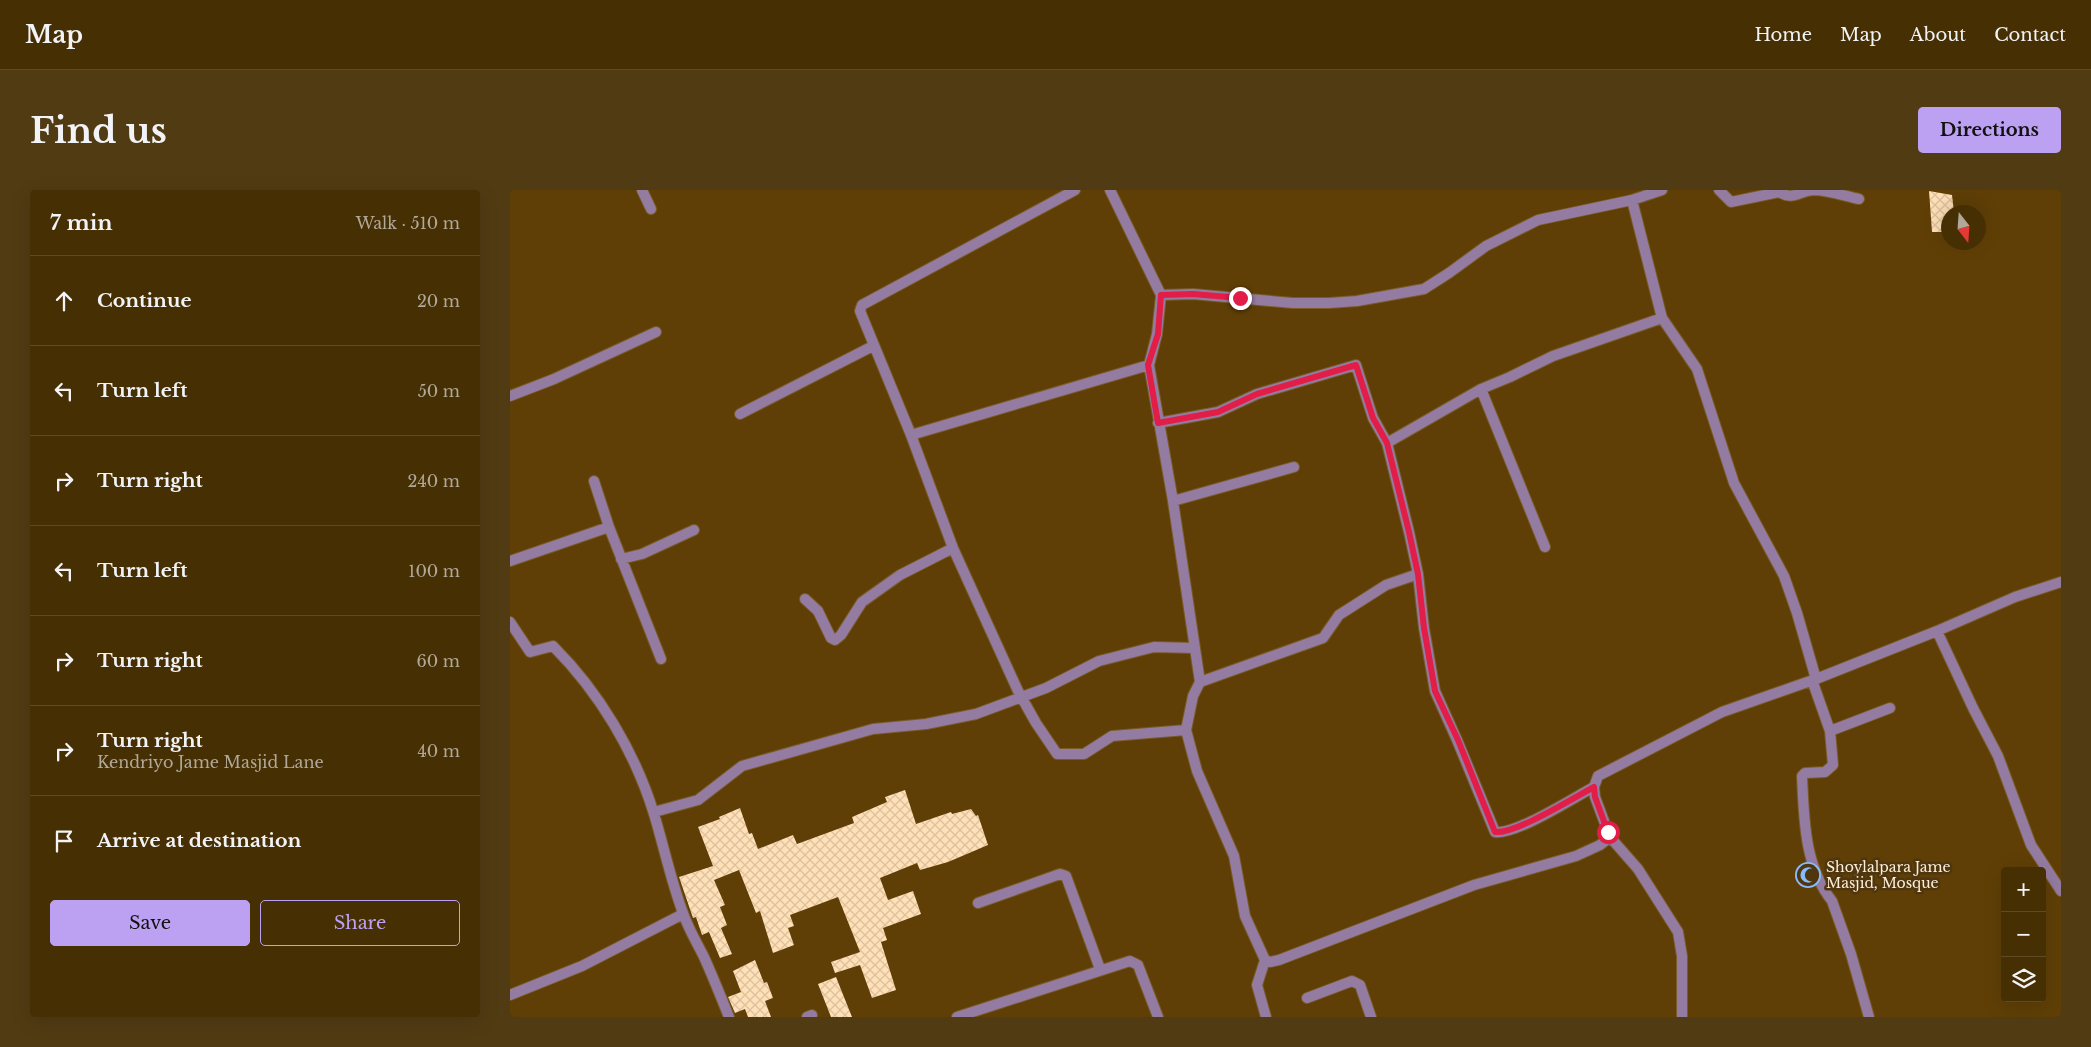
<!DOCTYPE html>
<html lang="en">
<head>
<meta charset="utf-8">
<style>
  body { margin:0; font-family:"Libre Baskerville",serif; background:#513b13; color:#f1f3f6 }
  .controls { position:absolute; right:15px; bottom:15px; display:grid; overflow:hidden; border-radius:5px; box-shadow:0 5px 20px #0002 }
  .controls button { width:45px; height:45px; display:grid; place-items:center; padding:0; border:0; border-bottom:1px solid #5f4a26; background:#472f04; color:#f1f3f6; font:25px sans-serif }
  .compass { position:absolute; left:1431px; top:15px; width:45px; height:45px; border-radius:50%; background:#472f04; box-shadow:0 5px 20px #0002; rotate:163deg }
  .stop { position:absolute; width:15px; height:15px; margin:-11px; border:4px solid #e11d48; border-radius:50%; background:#fff }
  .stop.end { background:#e11d48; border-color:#fff; box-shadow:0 1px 5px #0008 }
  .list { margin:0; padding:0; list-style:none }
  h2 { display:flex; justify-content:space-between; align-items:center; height:65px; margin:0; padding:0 20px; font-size:21px }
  h2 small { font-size:16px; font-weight:400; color:#b0a99a }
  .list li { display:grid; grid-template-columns:32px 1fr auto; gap:15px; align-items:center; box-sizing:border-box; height:90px; padding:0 20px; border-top:1px solid #5f4a26 }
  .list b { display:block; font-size:19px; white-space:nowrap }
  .list p { margin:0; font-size:16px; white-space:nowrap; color:#b0a99a }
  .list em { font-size:16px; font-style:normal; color:#b0a99a }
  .actions { display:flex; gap:10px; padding:15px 20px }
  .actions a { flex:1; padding:11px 0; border:1px solid #bca0f2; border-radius:5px; text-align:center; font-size:18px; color:#bca0f2 }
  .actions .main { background:#bca0f2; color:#111 }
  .icon { flex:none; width:28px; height:28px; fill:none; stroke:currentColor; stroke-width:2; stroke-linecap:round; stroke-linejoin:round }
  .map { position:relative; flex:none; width:1551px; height:827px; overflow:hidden; border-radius:5px }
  header { display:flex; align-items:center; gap:30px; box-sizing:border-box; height:70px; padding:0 25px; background:#472f04; border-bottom:1px solid #5f4a26 }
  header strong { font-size:24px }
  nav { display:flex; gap:28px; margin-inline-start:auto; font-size:18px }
  .intro { display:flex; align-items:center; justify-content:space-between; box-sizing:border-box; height:120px; padding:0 30px }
  h1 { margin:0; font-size:35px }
  .button { padding:12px 22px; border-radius:5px; background:#bca0f2; color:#111; font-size:18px; font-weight:700 }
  main { display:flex; gap:30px; padding:0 30px }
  aside { flex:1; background:#472f04; border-radius:5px; box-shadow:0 5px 20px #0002 }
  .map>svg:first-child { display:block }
</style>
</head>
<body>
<header>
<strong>Map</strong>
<nav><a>Home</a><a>Map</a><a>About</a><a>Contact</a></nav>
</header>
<div class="intro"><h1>Find us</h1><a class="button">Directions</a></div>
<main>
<aside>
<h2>7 min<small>Walk · 510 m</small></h2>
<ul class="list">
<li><svg class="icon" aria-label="ahead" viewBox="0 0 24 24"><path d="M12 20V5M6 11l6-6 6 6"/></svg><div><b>Continue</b></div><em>20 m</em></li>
<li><svg class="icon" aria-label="left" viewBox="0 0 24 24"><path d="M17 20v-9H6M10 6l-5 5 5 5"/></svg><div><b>Turn left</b></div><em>50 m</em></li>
<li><svg class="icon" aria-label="right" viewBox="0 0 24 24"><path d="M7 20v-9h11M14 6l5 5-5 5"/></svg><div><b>Turn right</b></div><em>240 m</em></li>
<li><svg class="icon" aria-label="left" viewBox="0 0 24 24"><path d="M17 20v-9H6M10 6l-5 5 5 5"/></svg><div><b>Turn left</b></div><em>100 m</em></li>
<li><svg class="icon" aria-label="right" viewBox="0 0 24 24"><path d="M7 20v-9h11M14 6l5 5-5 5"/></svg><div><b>Turn right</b></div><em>60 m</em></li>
<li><svg class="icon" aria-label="right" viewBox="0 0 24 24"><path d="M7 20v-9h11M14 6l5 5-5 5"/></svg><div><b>Turn right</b><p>Kendriyo Jame Masjid Lane</p></div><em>40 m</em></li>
<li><svg class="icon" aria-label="arrive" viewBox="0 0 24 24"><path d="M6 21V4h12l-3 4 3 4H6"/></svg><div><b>Arrive at destination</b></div></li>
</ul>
<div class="actions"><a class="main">Save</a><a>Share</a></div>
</aside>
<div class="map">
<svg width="1551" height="827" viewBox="0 0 1551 827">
  <defs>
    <pattern id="building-cross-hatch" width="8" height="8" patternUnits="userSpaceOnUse" patternTransform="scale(1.25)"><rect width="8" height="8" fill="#ffe0b7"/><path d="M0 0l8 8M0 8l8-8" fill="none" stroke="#dbc19f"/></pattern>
  </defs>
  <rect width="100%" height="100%" fill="#5f3f06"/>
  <path fill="url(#building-cross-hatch)" d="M1419,1L1442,5L1444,22H1438V42H1422Z
    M395,600L406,634L441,622L442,624L461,619L466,626L468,625L478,655L438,672L410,680L407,673L370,688L378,710L403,701L411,724L373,738L377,750L371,752L386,800L362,808L350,775L325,783L321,772L350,762L328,707L280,725L284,736L278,738L284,755L263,763L250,721L246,723L229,680L204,690L215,715L210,717L217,735L211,738L222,764L210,768L199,742L192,745L186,727L183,728L169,687L203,676L188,637L210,629L209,627L230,618L239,644L242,643L248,659L283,645L287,654L344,633L342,627L377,612L375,607Z
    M245,770L254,793L257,792L263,808L255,811L261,827H238L235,819L225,823L218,807L231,802L223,781Z
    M326,787L342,827H321L308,794Z"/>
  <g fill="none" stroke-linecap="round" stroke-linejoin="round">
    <defs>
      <path id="minor" d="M132,0L141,19
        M565,0L352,115L350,121L401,245L443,358L508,501L526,533L547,564H574L602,546L676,540
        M600,0L651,105L647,144L639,175L663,311L690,492L683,506L676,540L687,581L724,666L735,726L755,770L760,772L769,770L964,695L1066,666L1090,655L1100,647L1085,607L1084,597L1088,586L1212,522L1306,489L1427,441L1505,407L1551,392
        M1209,0L1221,12L1269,2C1284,11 1288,1 1303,0C1318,0 1335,6 1349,9
        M1122,10L1152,128L1187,179L1224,293L1274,386L1287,423L1306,489
        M651,105L683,104L783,113H819L847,111L914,99L939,83L976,56L1028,30L1122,10L1152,0
        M971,199L1035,357
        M0,206L44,189L146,142
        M230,224L363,156
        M648,233L708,222L747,204L846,175L863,228L877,253L899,342L908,384L914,438L925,501L947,550L985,642C1006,645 1063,608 1084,597
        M401,245L639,175
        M877,253L971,199L1000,187L1043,166L1152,128
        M84,291L99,337L151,469
        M663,311L784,277
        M111,369L132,364L184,340
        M0,371L99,337
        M295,409L308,421L321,448L325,450L331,445L352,412L390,385L443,358
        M0,432L20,462L43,456C89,502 125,562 144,624C154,657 161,691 173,723C178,738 187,753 194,767C203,787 211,807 219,827
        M1427,441L1463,518L1488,566L1521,655L1551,701
        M1302,490L1320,541L1323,575L1315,582L1295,583L1292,586C1294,628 1294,676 1322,711L1341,764L1359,827
        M690,492L813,448L829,425L876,395L908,384
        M1320,541L1380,518
        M144,622L188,610L232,576L363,539L416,534L466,524L536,498L589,471L644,457L684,458
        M1100,647L1128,679L1168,742L1172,766V827
        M468,713L550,684L556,686L590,779
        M755,770L747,795L756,827
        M0,805L72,776L173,724
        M797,808L842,791L850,795L861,827
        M297,827L302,825
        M447,827L620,771L628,775L648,827"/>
    </defs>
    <use href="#minor" stroke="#785b28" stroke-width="12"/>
    <use href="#minor" stroke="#947ba1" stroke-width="10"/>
  </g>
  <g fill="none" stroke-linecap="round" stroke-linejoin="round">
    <path stroke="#e11d48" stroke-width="6" d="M730,108L683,104L651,105L648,144L638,175L648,233L708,222L747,204L846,175L863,228L877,253L899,342L908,384L914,438L925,501L948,550L985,642C1006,644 1063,608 1084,597L1085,607L1098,642"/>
  </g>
  <defs>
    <symbol id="mosque-ring" viewBox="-11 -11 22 22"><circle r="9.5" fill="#4f360f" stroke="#87bbfb" stroke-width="1.5"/><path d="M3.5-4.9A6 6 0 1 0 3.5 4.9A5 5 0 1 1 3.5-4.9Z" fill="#87bbfb"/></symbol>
  </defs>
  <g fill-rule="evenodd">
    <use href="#mosque-ring" x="1284" y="671" width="28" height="28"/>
  </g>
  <g text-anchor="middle" stroke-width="5" stroke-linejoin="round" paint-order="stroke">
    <g font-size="14" fill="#fdeed9" stroke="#4f360f" text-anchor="start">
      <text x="1316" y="682">Shoylalpara Jame<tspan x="1316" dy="16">Masjid, Mosque</tspan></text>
    </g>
  </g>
</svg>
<div class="controls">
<button>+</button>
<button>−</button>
<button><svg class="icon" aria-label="layers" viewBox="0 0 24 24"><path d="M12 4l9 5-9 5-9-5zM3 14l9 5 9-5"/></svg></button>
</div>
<svg class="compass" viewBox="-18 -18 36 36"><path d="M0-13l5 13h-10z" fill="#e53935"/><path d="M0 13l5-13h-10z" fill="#b0a99a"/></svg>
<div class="stop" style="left:1098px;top:642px"></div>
<div class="stop end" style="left:730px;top:108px"></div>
</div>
</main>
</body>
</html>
